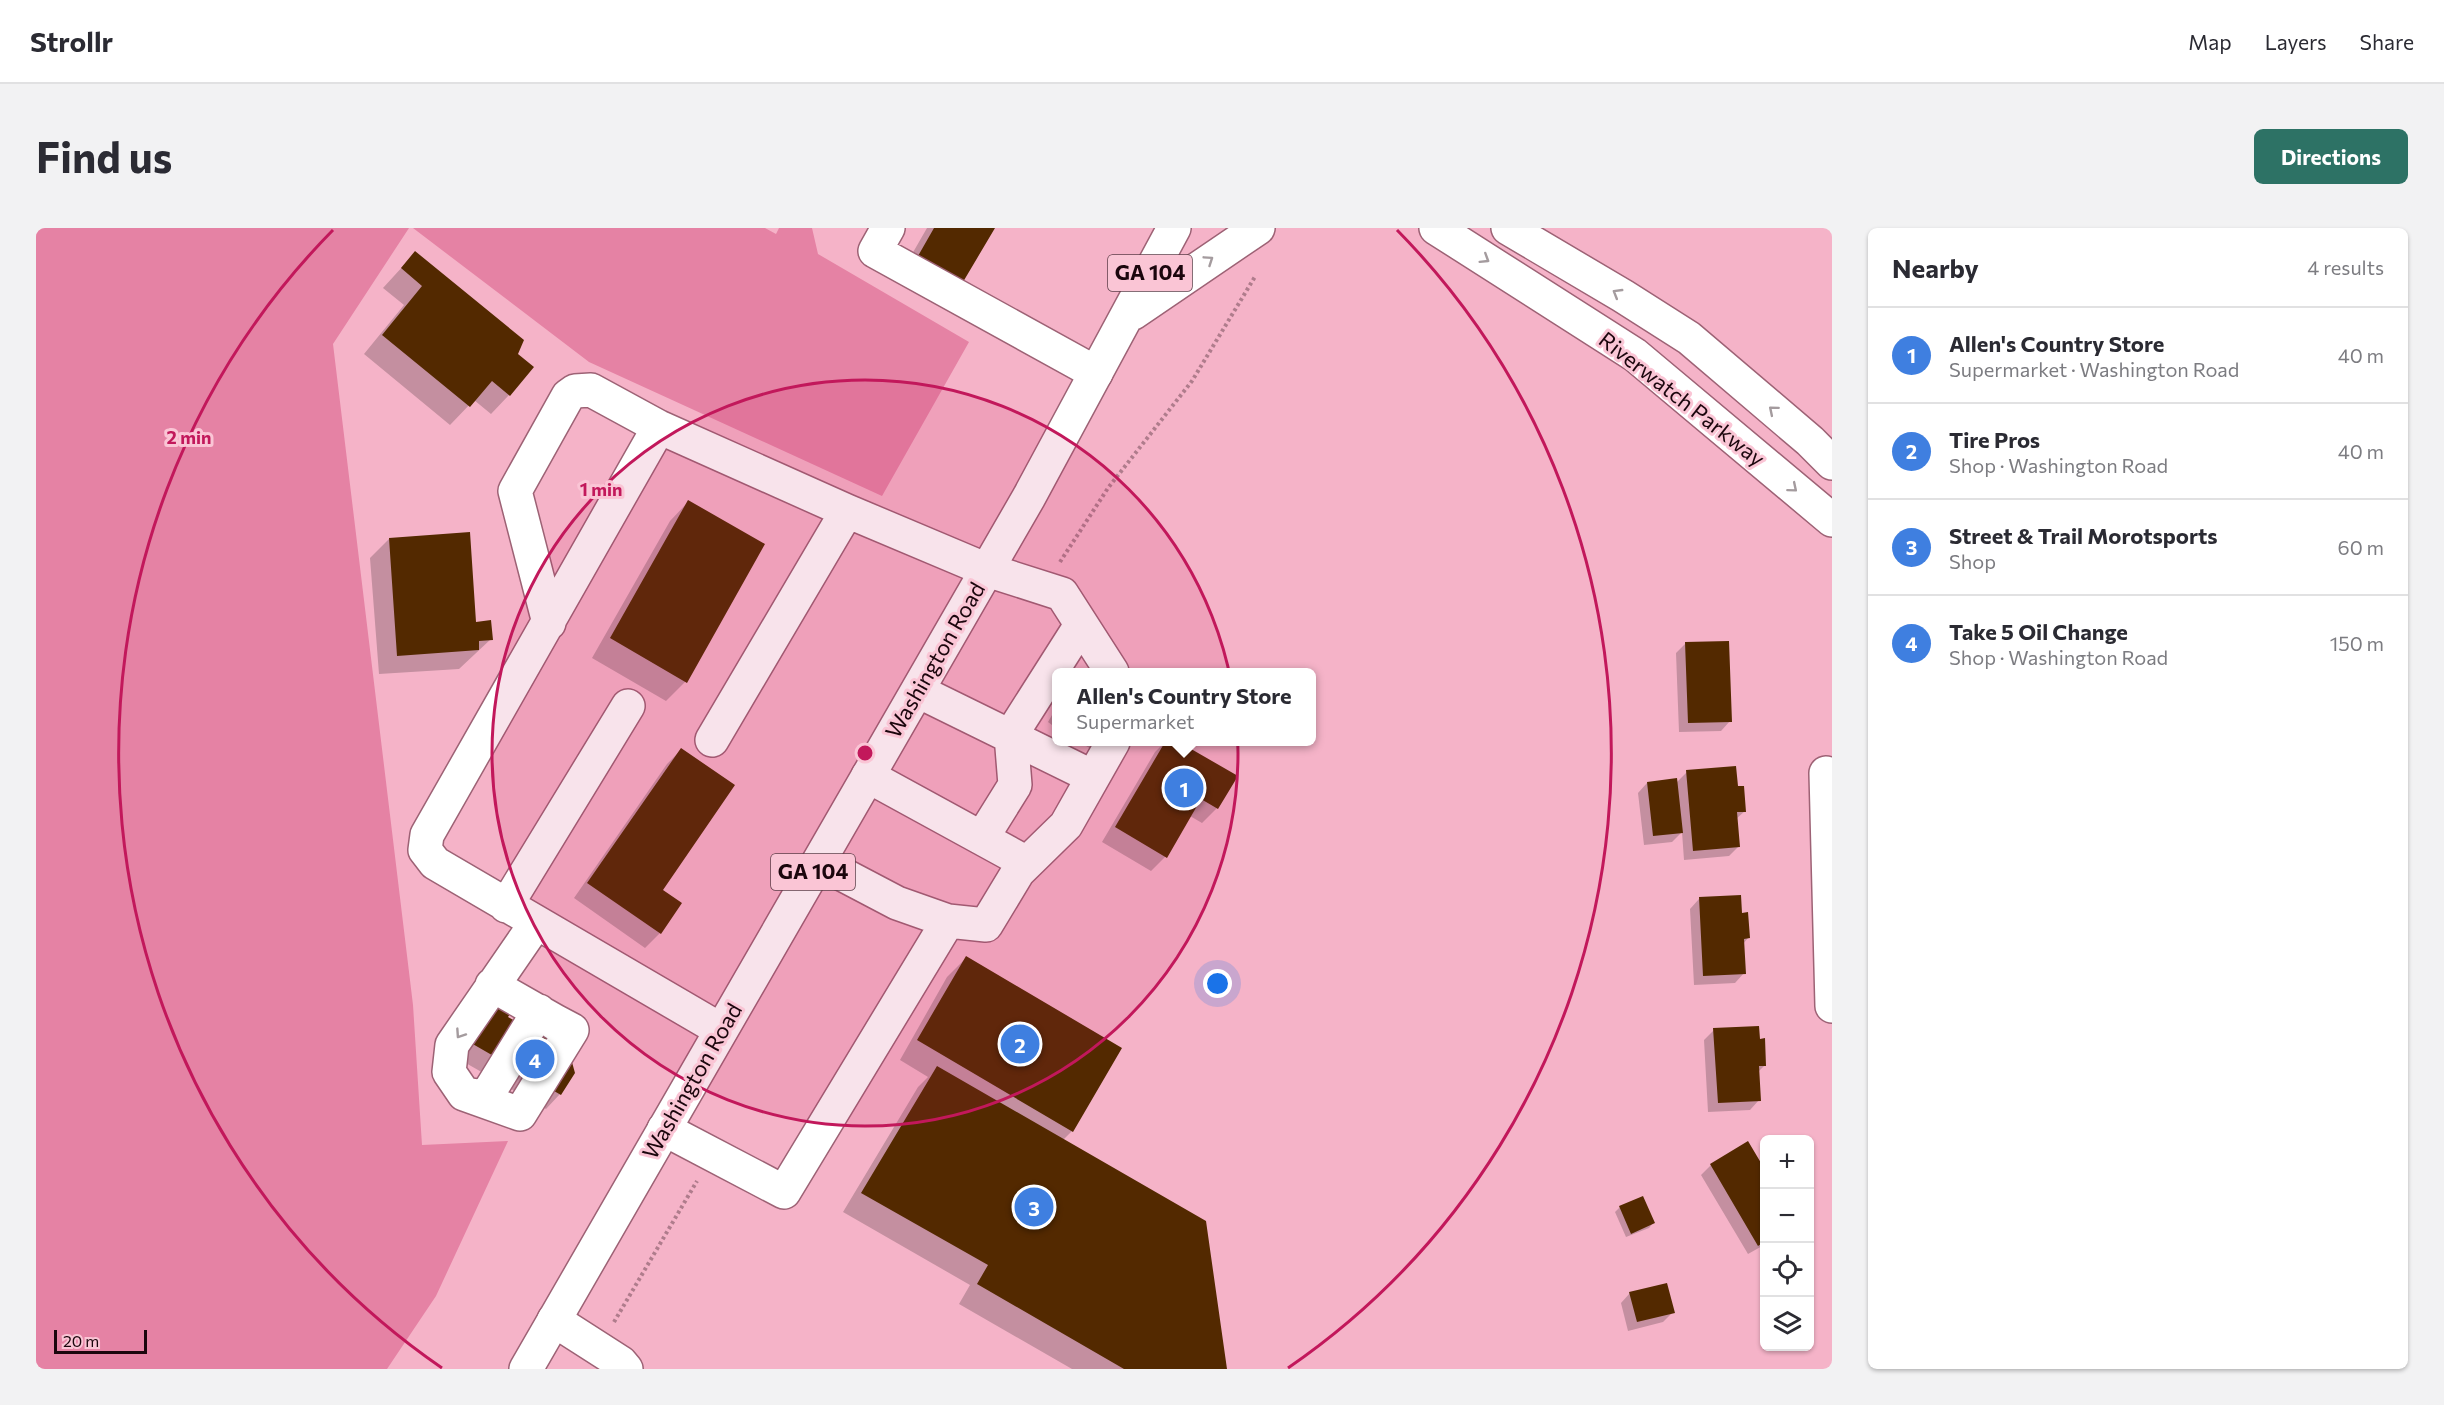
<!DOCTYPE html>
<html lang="en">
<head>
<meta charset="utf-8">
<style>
  body { margin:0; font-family:Commissioner,sans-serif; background:#f2f2f3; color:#2b2b33 }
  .controls { position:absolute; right:18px; bottom:18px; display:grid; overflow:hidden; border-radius:9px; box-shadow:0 2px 4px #0004 }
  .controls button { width:54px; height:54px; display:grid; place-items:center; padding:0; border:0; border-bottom:2px solid #e1e1e2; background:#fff; color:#2b2b33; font:30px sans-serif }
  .scale { position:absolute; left:18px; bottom:15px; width:93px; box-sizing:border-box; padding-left:6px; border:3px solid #1b060d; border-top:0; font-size:16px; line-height:21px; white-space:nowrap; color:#1b060d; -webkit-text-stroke:4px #fac5d5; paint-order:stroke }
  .you { position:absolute; left:1182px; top:756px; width:21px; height:21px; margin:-15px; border:4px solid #fff; border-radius:50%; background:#1a73e8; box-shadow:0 0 0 9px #1a73e833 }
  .badge { display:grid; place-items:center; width:39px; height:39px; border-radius:50%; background:#2d7265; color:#fff; font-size:20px; font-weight:700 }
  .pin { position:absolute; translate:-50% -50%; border:3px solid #fff; box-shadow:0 2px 6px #0006 }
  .popup { position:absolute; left:1016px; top:440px; width:264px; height:78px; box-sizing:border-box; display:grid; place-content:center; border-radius:9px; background:#fff; filter:drop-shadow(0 2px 4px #0005); font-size:20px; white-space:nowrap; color:#7c7c81 }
  .popup b { font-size:22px; color:#2b2b33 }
  .popup::after { content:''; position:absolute; left:50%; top:100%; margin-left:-12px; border:12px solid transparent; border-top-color:#fff }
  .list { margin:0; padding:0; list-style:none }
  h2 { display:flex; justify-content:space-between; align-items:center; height:78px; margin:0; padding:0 24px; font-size:26px }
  h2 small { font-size:20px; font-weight:400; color:#7c7c81 }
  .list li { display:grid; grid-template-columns:39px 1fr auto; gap:18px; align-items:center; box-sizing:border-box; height:96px; padding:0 24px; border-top:2px solid #e1e1e2 }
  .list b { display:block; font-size:22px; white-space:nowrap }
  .list p { margin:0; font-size:20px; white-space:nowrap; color:#7c7c81 }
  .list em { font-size:20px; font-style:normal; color:#7c7c81 }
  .icon { flex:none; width:33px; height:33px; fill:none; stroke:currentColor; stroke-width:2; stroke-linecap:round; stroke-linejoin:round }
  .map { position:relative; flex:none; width:1796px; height:1141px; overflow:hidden; border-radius:9px }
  header { display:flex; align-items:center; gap:36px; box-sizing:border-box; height:84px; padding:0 30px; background:#fff; border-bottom:2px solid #e1e1e2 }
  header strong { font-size:28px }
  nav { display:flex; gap:33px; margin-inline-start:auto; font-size:21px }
  .intro { display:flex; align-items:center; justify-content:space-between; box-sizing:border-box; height:144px; padding:0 36px }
  h1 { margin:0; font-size:42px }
  .button { padding:15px 27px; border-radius:9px; background:#2d7265; color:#fff; font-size:21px; font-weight:700 }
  main { display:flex; gap:36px; padding:0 36px }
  aside { flex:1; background:#fff; border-radius:9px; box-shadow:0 2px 4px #0004 }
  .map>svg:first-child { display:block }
</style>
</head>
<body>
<header>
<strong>Strollr</strong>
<nav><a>Map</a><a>Layers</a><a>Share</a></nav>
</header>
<div class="intro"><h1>Find us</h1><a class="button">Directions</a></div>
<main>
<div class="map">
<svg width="1796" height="1141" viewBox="0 0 1796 1141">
  <rect width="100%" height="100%" fill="#f5b3c8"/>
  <path fill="#e582a4" d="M0,0H373L297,116L377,777L386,917L472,913L400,1068L351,1141H0Z
    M377,0H729L740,6L743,0H776L782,26L933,114L846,268L553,134Z"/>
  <path fill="#0003" d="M891,0H957L864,47Z
    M379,25L480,127L473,167L455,186L438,172L414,197L328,126L368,77L347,60Z
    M652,274L649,454L630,473L556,430L634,293Z
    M353,311L455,411L423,441L343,446L334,330Z
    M1650,415L1694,493L1685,503L1643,504L1640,425Z
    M1020,480V500L1012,494Z
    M1043,514H1084L1071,530Z
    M1129,514H1140L1199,549L1181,580L1166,595L1154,588L1129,629L1115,643L1066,614L1119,524Z
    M645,522L625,662L644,675L624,705L609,720L538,670L631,536Z
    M1651,544L1701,559L1709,583L1700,591L1703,618L1693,628L1648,632L1646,604L1636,614L1608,617L1602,565L1611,555H1640Z
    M1663,671L1704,686L1712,710L1707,716L1708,745L1699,755L1658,757L1654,681Z
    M930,730L1036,903L1027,912L1189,1141H1036L923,1076L934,1057L807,984L882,859L892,849L864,832L911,749Z
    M442,796L524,866L510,881L421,830Z
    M1678,802L1723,812L1729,837L1722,844L1723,872L1714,882L1672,884L1668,812Z
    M1712,915L1728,943V1017L1712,1026L1665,947L1675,937Z
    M1584,979L1617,995L1613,1000L1590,1009L1579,984Z
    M1594,1065L1637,1084L1627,1094L1592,1103L1585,1075Z"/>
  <path fill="#532900" d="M898,0H959L927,54L882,28Z
    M379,23L488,112L482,126L498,139L474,168L456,153L434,179L346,107L386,58L365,40Z
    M652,272L729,316L651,455L574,410Z
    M434,304L440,394L455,392L457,412L443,413V422L361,428L353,310Z
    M1693,413L1696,494L1652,495L1649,414Z
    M1129,514H1143L1202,548L1182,581L1165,571L1131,630L1079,599Z
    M645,520L699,557L627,662L646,675L625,706L551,655Z
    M1700,538L1702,558H1708L1710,584H1701L1704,619L1657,623L1650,542Z
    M1641,550L1647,605L1617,608L1611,554Z
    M1705,667L1706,685L1712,684L1714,710L1708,711L1710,746L1667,748L1663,669Z
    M930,728L1086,820L1037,904L881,812Z
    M456,779L478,780L472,789L524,818L529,809L539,845L525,867L435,815Z
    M1723,798L1724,811L1729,810L1730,838H1723L1725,873L1682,875L1677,800Z
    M901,838L1170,993L1191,1141H1088L941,1056L952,1037L825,965Z
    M1712,913L1728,940V1014L1722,1018L1674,936Z
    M1607,968L1619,995L1595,1006L1583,978Z
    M1631,1055L1639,1085L1601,1094L1593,1064Z"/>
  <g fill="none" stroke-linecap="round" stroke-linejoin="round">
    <defs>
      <path id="minor" d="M852,0L839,23L1060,145
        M623,199L391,607L389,622L399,635L685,802
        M513,395L479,263L532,168L539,163L555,162L623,199L811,283L951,342L1026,366L1076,444
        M882,463L1057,549
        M676,512L811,283
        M1790,545L1796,778
        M832,548L991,635
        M946,610L979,557L975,507L1045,397
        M783,634L861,675L912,693
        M470,678L592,478
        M500,695L416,817L413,844L428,866L450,869L503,783
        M456,757L519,793L518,795
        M428,866L484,886L536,802L519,793
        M628,901L748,964L912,693L950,697L982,644L1030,597L1077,514
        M518,1092L585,1135L590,1141"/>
      <path id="major" d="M1400,0L1599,127L1796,292
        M1472,0L1587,68L1653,110L1774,213L1796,235
        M1097,85L1222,0
        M490,1141L993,269L1138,0"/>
    </defs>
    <use href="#minor" stroke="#9d6275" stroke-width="36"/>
    <use href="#major" stroke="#9d6275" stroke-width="36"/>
    <path stroke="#af7c8c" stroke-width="4" stroke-dasharray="3 3" stroke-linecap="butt" d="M1024,334L1072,260L1156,153L1220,47
      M578,1094L661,953"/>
    <use href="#minor" stroke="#fff" stroke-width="33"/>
    <use href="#major" stroke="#fff" stroke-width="33"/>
  </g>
  <defs><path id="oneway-chevron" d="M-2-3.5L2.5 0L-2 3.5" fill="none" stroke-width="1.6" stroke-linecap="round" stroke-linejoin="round" transform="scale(1.5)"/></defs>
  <g stroke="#a49b9e">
    <use href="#oneway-chevron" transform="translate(1449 31) rotate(32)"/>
    <use href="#oneway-chevron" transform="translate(1173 32) rotate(-34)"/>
    <use href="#oneway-chevron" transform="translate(1581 65) rotate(-149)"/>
    <use href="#oneway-chevron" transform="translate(1737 182) rotate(-140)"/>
    <use href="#oneway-chevron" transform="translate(1757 260) rotate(40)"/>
    <use href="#oneway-chevron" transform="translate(424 806) rotate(124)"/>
  </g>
  <circle cx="829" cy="525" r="373" fill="#c2185b" fill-opacity=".12"/>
  <g fill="none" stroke="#c2185b" stroke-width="3">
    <circle cx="829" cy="525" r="373"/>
    <path d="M406 1140A746 746 0 0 1 297 2M1361 2A746 746 0 0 1 1252 1140"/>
  </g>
  <g text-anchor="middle" stroke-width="6" stroke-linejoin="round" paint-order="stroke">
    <g fill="#fac5d5" stroke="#5e3f49" stroke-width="1.5">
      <rect x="1072" y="27" width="84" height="36" rx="4.5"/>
      <rect x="735" y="626" width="84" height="36" rx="4.5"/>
    </g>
    <g font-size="21" font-weight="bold" fill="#1b060d">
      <text x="1114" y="52">GA 104</text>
      <text x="777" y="651">GA 104</text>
    </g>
    <g font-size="22" fill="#1b060d" stroke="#fac5d5">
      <text transform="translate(1646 171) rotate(38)" y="8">Riverwatch Parkway</text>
      <text transform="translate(899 432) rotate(-60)" y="8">Washington Road</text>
      <text transform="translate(656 853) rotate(-60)" y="8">Washington Road</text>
    </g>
  </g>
  <circle cx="829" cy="525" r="9" fill="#c2185b" stroke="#fac5d5" stroke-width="3"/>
  <g font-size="18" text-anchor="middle" font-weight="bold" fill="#c2185b" stroke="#fac5d5" stroke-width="6" stroke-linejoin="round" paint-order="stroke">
    <text x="153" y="216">2 min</text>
    <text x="565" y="268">1 min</text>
  </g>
</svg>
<div class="controls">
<button>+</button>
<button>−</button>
<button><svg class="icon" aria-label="locate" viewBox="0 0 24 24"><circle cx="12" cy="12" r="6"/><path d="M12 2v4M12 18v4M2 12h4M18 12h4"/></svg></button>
<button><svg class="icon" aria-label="layers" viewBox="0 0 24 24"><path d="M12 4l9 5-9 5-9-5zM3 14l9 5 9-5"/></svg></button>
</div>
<div class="scale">20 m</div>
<div class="you"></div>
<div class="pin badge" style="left:1148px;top:560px;background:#3f7fe0">1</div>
<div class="popup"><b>Allen's Country Store</b>Supermarket</div>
<div class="pin badge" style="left:984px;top:816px;background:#3f7fe0">2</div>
<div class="pin badge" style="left:998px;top:979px;background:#3f7fe0">3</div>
<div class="pin badge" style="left:499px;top:831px;background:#3f7fe0">4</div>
</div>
<aside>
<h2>Nearby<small>4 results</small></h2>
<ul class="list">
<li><span class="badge" style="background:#3f7fe0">1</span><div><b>Allen's Country Store</b><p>Supermarket · Washington Road</p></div><em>40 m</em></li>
<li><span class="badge" style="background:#3f7fe0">2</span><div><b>Tire Pros</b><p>Shop · Washington Road</p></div><em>40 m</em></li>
<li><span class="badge" style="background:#3f7fe0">3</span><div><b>Street &amp; Trail Morotsports</b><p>Shop</p></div><em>60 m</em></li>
<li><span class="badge" style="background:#3f7fe0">4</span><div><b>Take 5 Oil Change</b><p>Shop · Washington Road</p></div><em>150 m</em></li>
</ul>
</aside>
</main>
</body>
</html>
